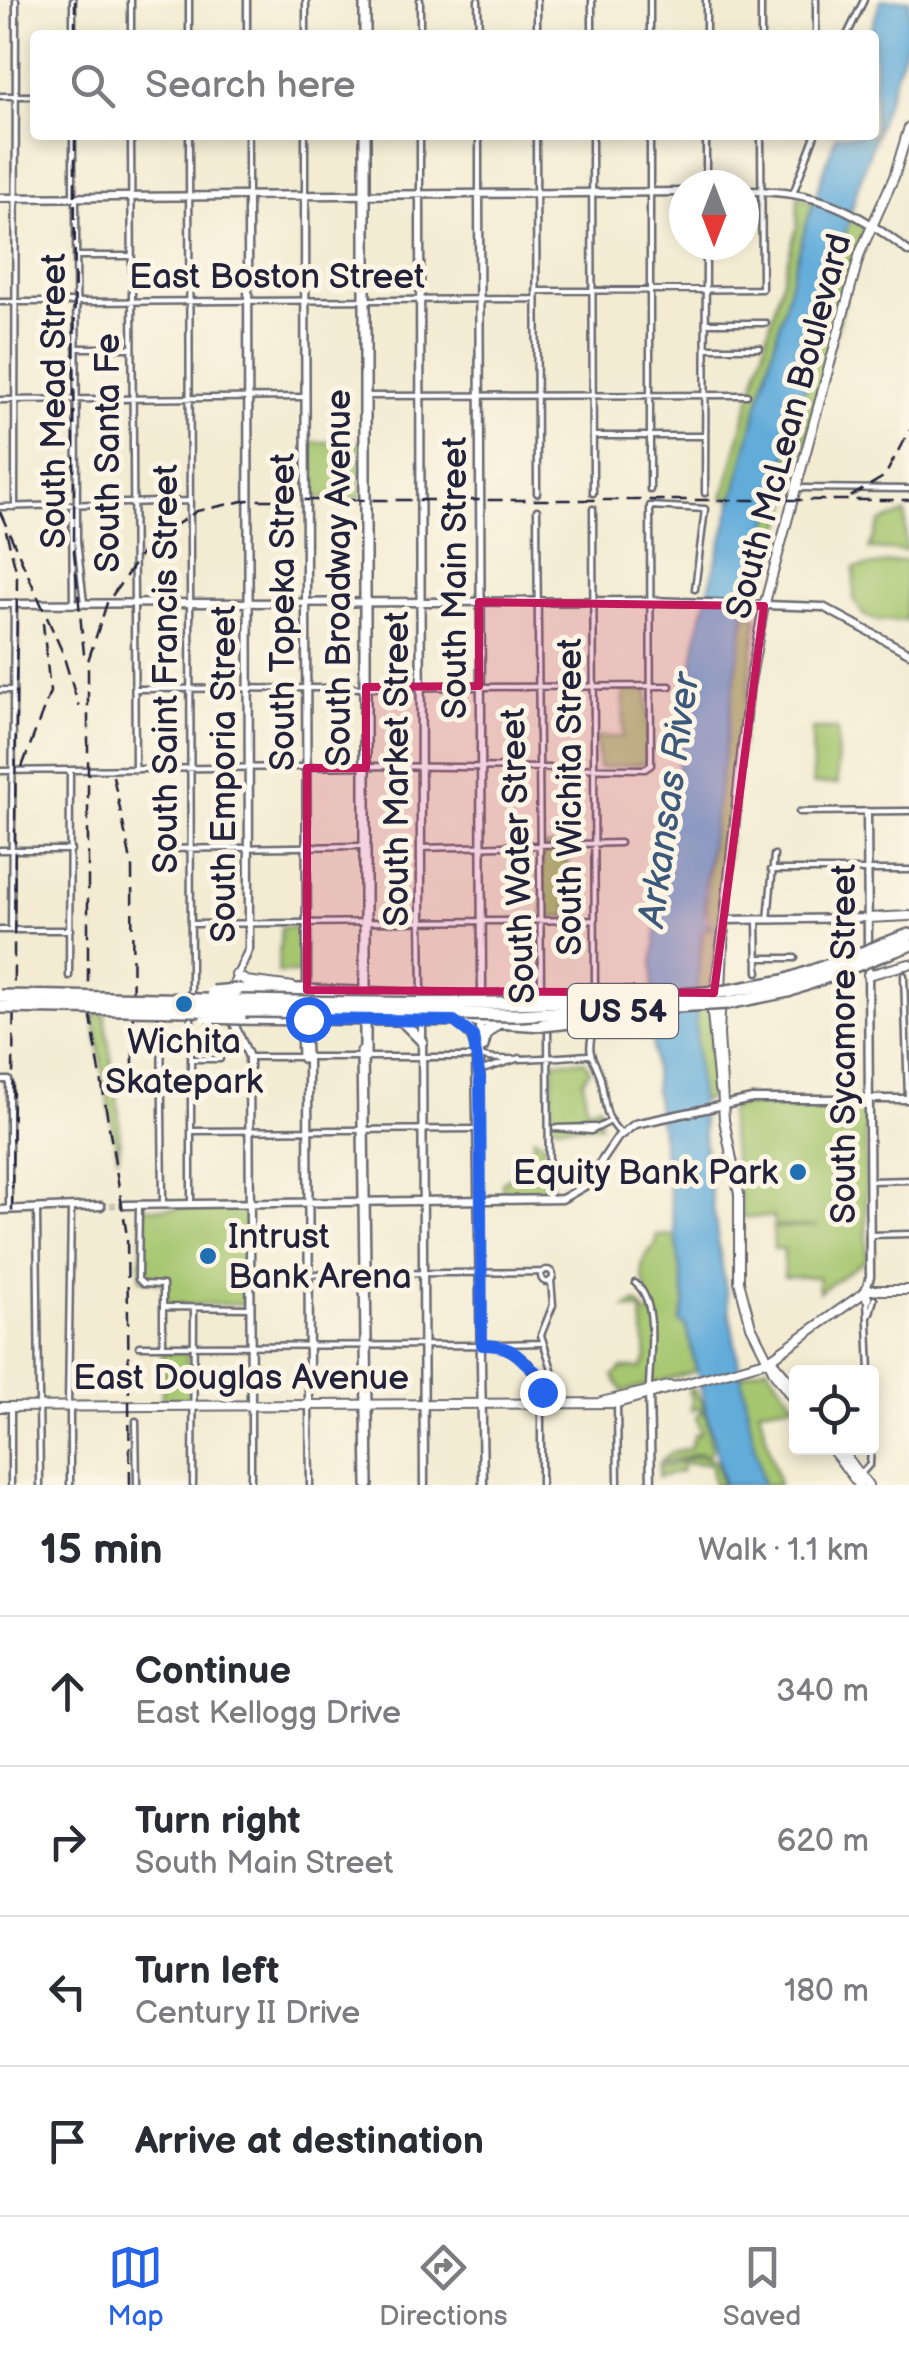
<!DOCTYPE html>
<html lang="en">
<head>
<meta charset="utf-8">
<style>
  body { margin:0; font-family:"Balsamiq Sans",sans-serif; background:#f2f2f3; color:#2b2b33 }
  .controls { position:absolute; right:30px; bottom:30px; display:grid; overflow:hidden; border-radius:10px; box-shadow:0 5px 15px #0003 }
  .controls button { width:90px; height:90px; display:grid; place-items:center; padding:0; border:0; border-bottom:2px solid #e1e1e2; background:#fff; color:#2b2b33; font:50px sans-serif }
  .compass { position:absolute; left:669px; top:170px; width:90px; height:90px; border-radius:50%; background:#fff; box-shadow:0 5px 15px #0003; rotate:180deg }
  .stop { position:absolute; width:30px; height:30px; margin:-22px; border:8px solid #2563eb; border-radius:50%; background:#fff }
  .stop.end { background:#2563eb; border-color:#fff; box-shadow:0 2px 10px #0008 }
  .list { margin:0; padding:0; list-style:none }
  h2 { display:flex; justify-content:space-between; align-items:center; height:130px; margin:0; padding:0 40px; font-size:42px }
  h2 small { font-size:32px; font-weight:400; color:#7c7c81 }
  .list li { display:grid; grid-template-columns:65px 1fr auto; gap:30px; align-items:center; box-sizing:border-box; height:150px; padding:0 40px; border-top:2px solid #e1e1e2 }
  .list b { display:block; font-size:38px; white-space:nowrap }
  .list p { margin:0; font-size:32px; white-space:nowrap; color:#7c7c81 }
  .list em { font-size:32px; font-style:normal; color:#7c7c81 }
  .icon { flex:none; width:55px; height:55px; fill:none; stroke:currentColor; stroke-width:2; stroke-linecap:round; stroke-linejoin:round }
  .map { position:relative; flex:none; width:909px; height:1485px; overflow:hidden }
  .search { position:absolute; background:#fff; box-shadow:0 5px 15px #0003; left:30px; right:30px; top:30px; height:110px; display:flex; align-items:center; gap:25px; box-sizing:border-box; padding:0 35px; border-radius:10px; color:#7c7c81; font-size:38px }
  .sheet { height:730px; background:#fff }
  nav { display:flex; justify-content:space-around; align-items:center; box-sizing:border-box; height:140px; border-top:2px solid #e1e1e2; background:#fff; font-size:28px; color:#7c7c81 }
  nav a { display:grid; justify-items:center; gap:5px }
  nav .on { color:#2563eb }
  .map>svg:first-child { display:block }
</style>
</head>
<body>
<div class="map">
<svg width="909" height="1485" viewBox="0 0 909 1485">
  <rect width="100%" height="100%" fill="#fcf5e5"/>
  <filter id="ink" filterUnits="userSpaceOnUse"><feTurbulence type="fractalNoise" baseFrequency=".01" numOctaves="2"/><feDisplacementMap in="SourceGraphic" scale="20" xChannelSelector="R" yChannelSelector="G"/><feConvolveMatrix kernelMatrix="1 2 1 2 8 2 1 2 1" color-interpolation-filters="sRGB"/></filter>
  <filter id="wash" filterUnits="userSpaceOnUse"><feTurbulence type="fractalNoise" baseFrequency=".0048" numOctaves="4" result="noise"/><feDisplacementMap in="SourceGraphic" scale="40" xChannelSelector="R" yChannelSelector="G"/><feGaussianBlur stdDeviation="2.25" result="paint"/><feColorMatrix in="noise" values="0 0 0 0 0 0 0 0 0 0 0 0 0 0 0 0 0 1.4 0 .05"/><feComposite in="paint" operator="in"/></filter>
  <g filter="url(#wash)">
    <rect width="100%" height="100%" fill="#f3ecd3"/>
    <path fill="#a6c66f" stroke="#647455" stroke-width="2.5" d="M798,196L813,203L734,499L723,498L797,226Z
      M850,216L861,220L865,227L790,498H773Z
      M309,442H361V498H310Z
      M772,503H789L763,586L753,581Z
      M905,513L906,551L869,549L880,522Z
      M908,560L906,620L879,621L863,615L854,599V568Z
      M746,613L756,616L757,621L712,979L710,1030L714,1095L704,1101L699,1098L694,1019L703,934L712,927C693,908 738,656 746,613Z
      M624,689L648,690V763L599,768L596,737H623Z
      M812,729H837L838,784H813Z
      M567,846L568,917H544L541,847Z
      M281,927H303L304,973H278Z
      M93,1014H105C109,1061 125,1112 118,1158Z
      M554,1061H585L590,1070L583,1080L587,1110L599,1105L600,1125L557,1126L551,1121Z
      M753,1104L865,1105L867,1259L819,1292L818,1277H784V1249H774L773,1228L818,1226H774V1217H742L728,1115L732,1108Z
      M534,1137L544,1142V1192H503L502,1182L522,1170L520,1159L530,1158Z
      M144,1208H246L245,1304L165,1305L166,1283L140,1279Z
      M677,1235L685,1303L680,1321L686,1325L696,1371L623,1392L613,1376L622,1368H641L647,1358L641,1310L626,1308L637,1302L646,1314L652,1313C647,1281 630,1269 656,1244V1236Z
      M162,1352H187L190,1400L162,1399Z
      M767,1366L795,1404L759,1409L779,1485H763L739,1376Z
      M692,1388C708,1403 707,1430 712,1450L706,1457L716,1461L722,1485H714L710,1463L682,1464L681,1472L658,1477L659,1467C676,1466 690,1454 705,1457L701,1453L658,1464L672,1452L690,1448L695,1434H701L696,1417L702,1411L698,1407L691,1411L692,1396L688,1392Z"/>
    <path fill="#62acda" stroke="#42678a" stroke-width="2.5" d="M881,0H909V36L858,186L745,613L704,888L705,923L710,926L702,929C689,1020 699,1103 711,1193C725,1292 742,1388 763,1485H724L686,1326L680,1322L685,1303L655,1091L652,1029L653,961L676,777L698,630L806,225L836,135H874V35H869Z"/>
  </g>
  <g filter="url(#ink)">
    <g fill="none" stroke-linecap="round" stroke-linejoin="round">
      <path stroke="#c9c4b5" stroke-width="6" stroke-dasharray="6 3" stroke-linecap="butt" d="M101,1206L125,1205"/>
      <defs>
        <path id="minor" d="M247,0V35
          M306,0V35
          M420,0V35
          M478,0L479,35
          M592,0V35
          M650,0V35
          M761,0V35
          M816,0V35
          M73,35V0
          M131,35V0
          M189,35V0
          M537,35V0
          M706,35V0
          M847,35L864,0
          M0,96H35
          M73,135V198
          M131,135L135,770
          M189,135L191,995
          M248,135V195
          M420,135V194
          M479,135V194
          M536,135L537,493
          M592,135L593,493
          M650,135V490
          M706,135V185
          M794,191L815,135
          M305,196V135
          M76,199L77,541L84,603
          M76,256H131
          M536,291L762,289L761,135
          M0,302H72
          M76,302L536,299
          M706,323H766
          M76,348H131
          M707,348H760
          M367,396L747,395
          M0,400L306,397
          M593,436H703
          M796,488L909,489
          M705,493L706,245
          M0,507L190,501
          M15,507L16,0
          M72,509L73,604
          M593,509L595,994
          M537,510L541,990
          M135,689L670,686
          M0,690H13
          M0,771L366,766L645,769L651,765L650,506L705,509L695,589
          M799,812L909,811
          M421,848L620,843
          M163,849L361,846
          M0,850H71
          M771,870H909
          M768,920L774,855
          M421,922L422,993
          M757,922L758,972
          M191,924L594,920
          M0,930H70
          M11,930L14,604
          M757,958H795
          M904,975L908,1099
          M69,976L70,771
          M161,1016L163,1203
          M595,1023C583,1062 597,1055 602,1084C606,1106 604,1117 621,1134
          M548,1028L549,1199
          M482,1056C490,1063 570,1056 589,1055
          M249,1057H299
          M309,1057H359
          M369,1057H474
          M191,1059H220
          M482,1070L520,1058
          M0,1080H9V1210
          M555,1128L591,1131L609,1122
          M555,1128L595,1127
          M191,1131L475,1129
          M869,1181L909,1180
          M191,1203V1015
          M139,1204L138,1279L143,1284L163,1285V1345
          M37,1209L40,1485
          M870,1235L909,1234
          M541 1276a6 6 0 1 1 12 0a6 6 0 1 1-12 0Z
          M253,1275L543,1272
          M635,1283C660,1302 649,1359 649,1388
          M867,1299L870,1372
          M165,1307L250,1308
          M870,1313L874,1299
          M503,1344L541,1343
          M139,1346L499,1345L529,1363L541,1396
          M617,1403L618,1485
          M251,1405V1485
          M309,1405L310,1485
          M68,1406L71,1208
          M70,1406V1485
          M11,1407V1485
          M136,1421L137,1485
          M861,1474L870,1464L871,1448
          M193,1485L194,1308
          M541,1485V1381L552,1369L541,1335L553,1305L551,1280"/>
        <path id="tertiary" d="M744,191C815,190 854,208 909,252
          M420,194L421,922
          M479,194L482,997
          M305,196L307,988
          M0,198L684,192
          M0,604L650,601L823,607L909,653
          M867,812L868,948
          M724,920L868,918
          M231,990L249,949L248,196
          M231,1017L249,1057L251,1405
          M480,1020L476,1057L483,1485
          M480,1021V1078
          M422,1022L424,1485
          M308,1056L309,1405
          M125,1205L562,1199L585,1186L618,1137L635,1124L752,1099H909
          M0,1210L101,1206
          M866,1289L870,1277L868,961
          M649,1391L651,1485"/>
        <path id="secondary" d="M868,918L909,916
          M236,975L246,981L293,987
          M868,975L909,964
          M719,1089L712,1013L724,925
          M866,1290H909
          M773,1362L796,1389
          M601,1402L669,1386
          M796,1403L775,1374L751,1326L739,1281V1194L724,1120L719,1034L724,925L749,688L764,606L860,253L894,177L909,127
          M0,1407L617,1403L769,1360L865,1292L867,1298
          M831,1448L859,1485
          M840,1448L868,1485"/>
        <path id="primary" d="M365,0V35
          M307,990L482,997
          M308,1019L480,1021
          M403,1022L422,1041
          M457,1022L469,1030L476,1044
          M362,1052L368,1485
          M365,1057V135"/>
        <path id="motorway" d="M882,945L909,935
          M882,955L909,945
          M237,990H307
          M728,991L784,981L852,957
          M482,997L538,995
          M728,1003L788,991L852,967
          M240,1018L308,1019
          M293,1019L303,1028L304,1057
          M480,1021L543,1025
          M482,1046L485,1034L497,1023"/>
      </defs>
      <use href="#minor" stroke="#6b6970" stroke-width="9"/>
      <use href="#tertiary" stroke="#6b6970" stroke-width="11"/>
      <use href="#secondary" stroke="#6b6970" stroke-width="12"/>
      <use href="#primary" stroke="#6b6970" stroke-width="14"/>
      <use href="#motorway" stroke="#6b6970" stroke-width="16"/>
      <use href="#minor" stroke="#fff" stroke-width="4"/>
      <use href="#tertiary" stroke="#fff" stroke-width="6"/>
      <use href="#secondary" stroke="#fff" stroke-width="8"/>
      <use href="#primary" stroke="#fff" stroke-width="9"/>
      <use href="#motorway" stroke="#fff" stroke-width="11"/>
      <path stroke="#22223b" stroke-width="2.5" stroke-dasharray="15 8" stroke-linecap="butt" d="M75,35V0
        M75,135L74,552L84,654
        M850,497L885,476L909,430
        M0,512L62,651L79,707
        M6,531L17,574L12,1213
        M22,767L50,692L43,623
        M113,776L132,866L133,1070
        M130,1485L127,1236L88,999V661L107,603L149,543L197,511L248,500H909"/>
      <defs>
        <path id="motorway-bridge" d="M852,957L882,945
          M852,967L882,955
          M213,992L237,990
          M538,995L634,994
          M0,996C243,999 486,1014 728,991
          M0,1007L517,1015L728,1003
          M206,1017L240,1018
          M543,1025L599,1019"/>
      </defs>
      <use href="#motorway-bridge" stroke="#6b6970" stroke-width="16" stroke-linecap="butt"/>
      <use href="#motorway-bridge" stroke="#fff" stroke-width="11"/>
    </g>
  </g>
  <g fill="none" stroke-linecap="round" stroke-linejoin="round" filter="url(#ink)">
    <path stroke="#2563eb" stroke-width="12" d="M308,1019L454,1021L473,1036L480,1079L482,1345C521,1345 517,1362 544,1377L542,1392"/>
  </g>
  <path fill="#c2185b" fill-opacity="0.2" stroke="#c2185b" stroke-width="8" stroke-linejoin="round" d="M479,602L764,606L714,993L307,990V768H366V687L479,686Z"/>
  <g fill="#1f6fb2" stroke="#fcf5e5" stroke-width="4">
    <circle cx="184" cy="1004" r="10"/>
    <circle cx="798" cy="1172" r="10"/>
    <circle cx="208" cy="1256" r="10"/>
  </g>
  <g text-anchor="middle" stroke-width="10" stroke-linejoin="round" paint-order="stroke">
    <rect fill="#fcf5e5" stroke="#63616e" stroke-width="2.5" x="568" y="984" width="110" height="54" rx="8"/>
    <g font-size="32" font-weight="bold" fill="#22223b">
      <text x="623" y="1022">US 54</text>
    </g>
    <g font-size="35" fill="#22223b" stroke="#fcf5e5">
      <text x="277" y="288">East Boston Street</text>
      <text transform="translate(53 401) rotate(-90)" y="12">South Mead Street</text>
      <text transform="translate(788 426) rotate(-75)" y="12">South McLean Boulevard</text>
      <text transform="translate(107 453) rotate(-90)" y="12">South Santa Fe</text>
      <text transform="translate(338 578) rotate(-90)" y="12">South Broadway Avenue</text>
      <text transform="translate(454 578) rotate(-90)" y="12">South Main Street</text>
      <text transform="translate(282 612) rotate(-90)" y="12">South Topeka Street</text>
      <text transform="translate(165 669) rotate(-90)" y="12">South Saint Francis Street</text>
      <text transform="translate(396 769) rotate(-90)" y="12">South Market Street</text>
      <text transform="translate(223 774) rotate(-90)" y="12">South Emporia Street</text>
      <text transform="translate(569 797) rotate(-90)" y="12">South Wichita Street</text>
      <text transform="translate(517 856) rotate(-92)" y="12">South Water Street</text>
      <text transform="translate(843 1044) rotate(-90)" y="12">South Sycamore Street</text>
      <text x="241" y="1389">East Douglas Avenue</text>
    </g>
    <g font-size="35" fill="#22223b" stroke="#fcf5e5">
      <text x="184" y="1053">Wichita<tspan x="184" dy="40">Skatepark</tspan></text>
      <text x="778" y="1184" text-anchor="end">Equity Bank Park</text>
      <text x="228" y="1248" text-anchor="start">Intrust<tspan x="228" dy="40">Bank Arena</tspan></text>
    </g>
    <g font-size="38" font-style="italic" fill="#3c597b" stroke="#fcf5e5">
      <text transform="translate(668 800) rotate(-82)" y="13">Arkansas River</text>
    </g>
  </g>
</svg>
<div class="controls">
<button><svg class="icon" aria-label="locate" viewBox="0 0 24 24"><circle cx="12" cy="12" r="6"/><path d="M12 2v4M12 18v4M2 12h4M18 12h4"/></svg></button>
</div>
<svg class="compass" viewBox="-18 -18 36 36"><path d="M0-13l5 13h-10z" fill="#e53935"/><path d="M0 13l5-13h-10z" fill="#7c7c81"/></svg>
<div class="stop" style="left:308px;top:1019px"></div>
<div class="stop end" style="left:542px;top:1392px"></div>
<div class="search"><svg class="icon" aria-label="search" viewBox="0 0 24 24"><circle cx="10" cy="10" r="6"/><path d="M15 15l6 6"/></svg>Search here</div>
</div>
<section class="sheet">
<h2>15 min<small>Walk · 1.1 km</small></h2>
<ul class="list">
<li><svg class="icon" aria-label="ahead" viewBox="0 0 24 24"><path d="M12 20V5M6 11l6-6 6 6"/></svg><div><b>Continue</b><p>East Kellogg Drive</p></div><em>340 m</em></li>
<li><svg class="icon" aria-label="right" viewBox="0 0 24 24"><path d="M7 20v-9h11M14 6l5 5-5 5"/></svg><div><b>Turn right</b><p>South Main Street</p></div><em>620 m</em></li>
<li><svg class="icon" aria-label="left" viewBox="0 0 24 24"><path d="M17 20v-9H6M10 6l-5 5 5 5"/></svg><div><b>Turn left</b><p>Century II Drive</p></div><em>180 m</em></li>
<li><svg class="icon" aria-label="arrive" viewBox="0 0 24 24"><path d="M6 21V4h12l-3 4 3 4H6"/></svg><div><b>Arrive at destination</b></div></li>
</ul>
</section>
<nav>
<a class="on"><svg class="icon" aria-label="map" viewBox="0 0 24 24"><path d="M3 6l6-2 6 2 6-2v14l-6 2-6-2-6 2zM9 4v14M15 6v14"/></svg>Map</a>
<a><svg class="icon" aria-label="directions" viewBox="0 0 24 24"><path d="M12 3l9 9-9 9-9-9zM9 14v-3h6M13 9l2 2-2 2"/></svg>Directions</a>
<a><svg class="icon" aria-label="saved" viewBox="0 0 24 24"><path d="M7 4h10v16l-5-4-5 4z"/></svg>Saved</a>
</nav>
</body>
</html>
